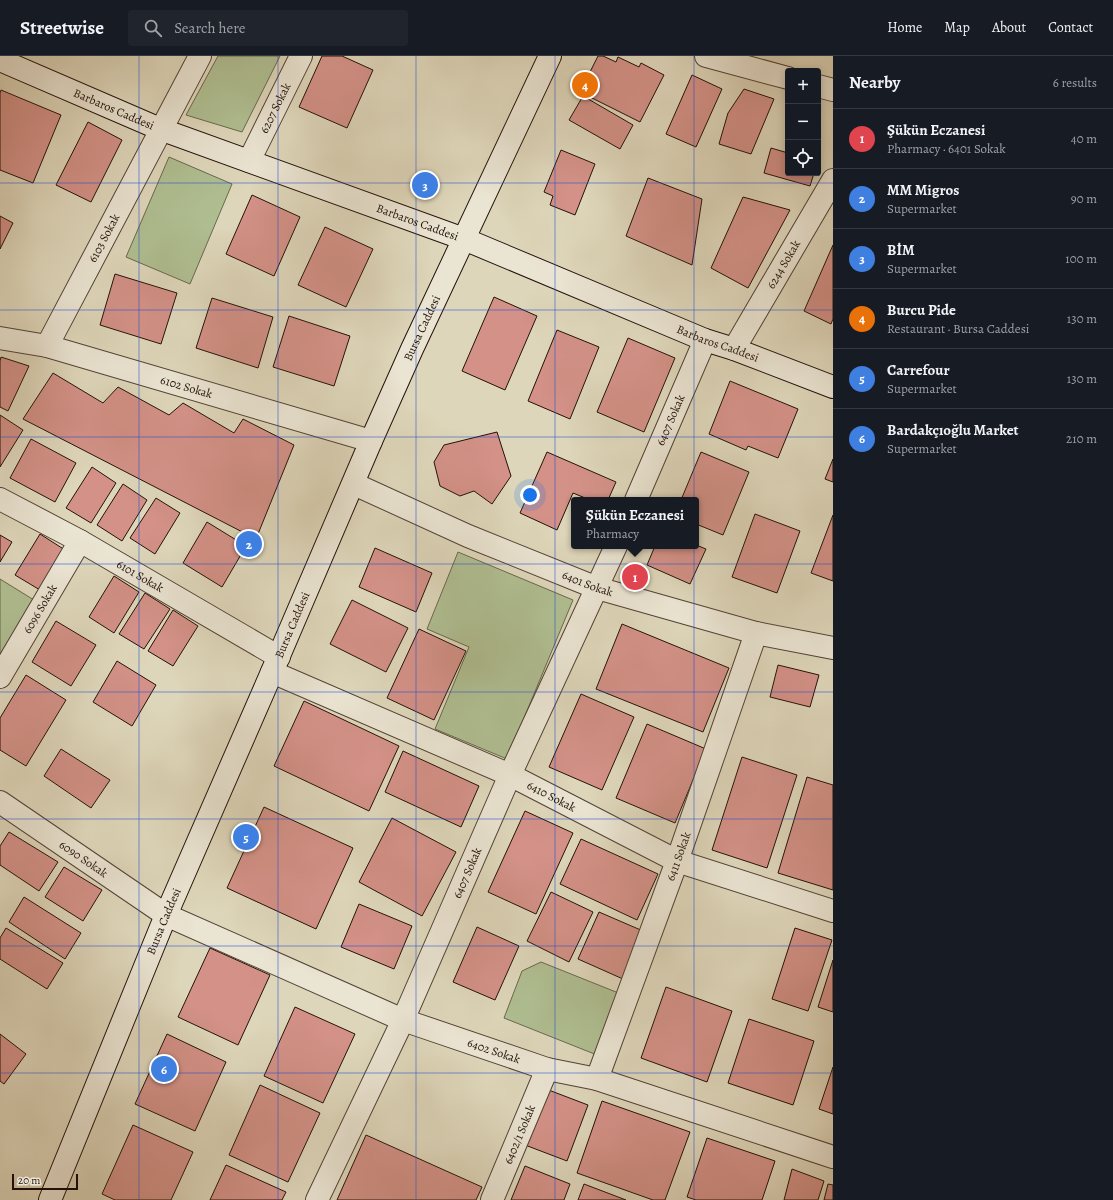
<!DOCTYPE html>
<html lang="en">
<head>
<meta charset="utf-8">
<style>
  body { margin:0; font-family:Alegreya,serif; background:#20242c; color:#f1f3f6 }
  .controls { position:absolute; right:12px; top:12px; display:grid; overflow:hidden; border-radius:4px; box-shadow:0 2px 10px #0003 }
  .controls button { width:36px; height:36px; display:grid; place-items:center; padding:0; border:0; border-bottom:1px solid #363941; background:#171b24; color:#f1f3f6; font:20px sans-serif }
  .scale { position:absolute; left:12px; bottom:10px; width:66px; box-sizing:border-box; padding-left:4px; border:2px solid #23110a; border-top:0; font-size:11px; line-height:14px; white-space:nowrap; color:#23110a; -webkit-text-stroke:3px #eae4d2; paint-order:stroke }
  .you { position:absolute; left:530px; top:439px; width:14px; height:14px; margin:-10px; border:3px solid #fff; border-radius:50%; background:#1a73e8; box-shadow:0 0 0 6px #1a73e833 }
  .badge { display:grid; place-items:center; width:26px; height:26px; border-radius:50%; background:#8c9099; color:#fff; font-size:13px; font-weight:700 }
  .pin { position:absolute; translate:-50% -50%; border:2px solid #fff; box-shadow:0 1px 4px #0006 }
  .popup { position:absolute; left:571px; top:441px; width:128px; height:52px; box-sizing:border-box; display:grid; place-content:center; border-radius:4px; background:#171b24; filter:drop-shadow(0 1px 3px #0005); font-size:13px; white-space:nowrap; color:#9ea1a6 }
  .popup b { font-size:15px; color:#f1f3f6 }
  .popup::after { content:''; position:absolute; left:50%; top:100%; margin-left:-8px; border:8px solid transparent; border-top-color:#171b24 }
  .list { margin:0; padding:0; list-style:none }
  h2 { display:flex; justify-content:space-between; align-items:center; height:52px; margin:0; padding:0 16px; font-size:17px }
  h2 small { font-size:13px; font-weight:400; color:#9ea1a6 }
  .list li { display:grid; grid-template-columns:26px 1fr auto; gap:12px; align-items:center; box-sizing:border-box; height:60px; padding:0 16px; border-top:1px solid #363941 }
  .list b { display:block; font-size:15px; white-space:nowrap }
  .list p { margin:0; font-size:13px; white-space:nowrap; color:#9ea1a6 }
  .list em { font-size:13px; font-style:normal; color:#9ea1a6 }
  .icon { flex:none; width:22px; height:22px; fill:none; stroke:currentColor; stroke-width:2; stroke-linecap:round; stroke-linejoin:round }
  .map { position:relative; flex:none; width:833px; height:1144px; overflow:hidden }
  header { display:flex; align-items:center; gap:24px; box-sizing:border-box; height:56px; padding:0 20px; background:#171b24; border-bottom:1px solid #363941 }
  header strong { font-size:19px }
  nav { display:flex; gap:22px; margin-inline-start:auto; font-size:14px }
  .search { width:280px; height:36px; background:#20242c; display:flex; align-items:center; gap:10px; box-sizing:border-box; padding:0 14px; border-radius:4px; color:#9ea1a6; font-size:15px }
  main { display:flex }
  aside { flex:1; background:#171b24 }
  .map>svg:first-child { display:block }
</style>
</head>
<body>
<header>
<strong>Streetwise</strong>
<div class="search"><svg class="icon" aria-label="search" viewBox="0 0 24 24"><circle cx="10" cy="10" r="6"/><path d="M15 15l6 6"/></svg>Search here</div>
<nav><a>Home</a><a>Map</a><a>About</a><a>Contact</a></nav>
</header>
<main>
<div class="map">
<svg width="833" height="1144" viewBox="0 0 833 1144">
  <rect width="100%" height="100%" fill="#ded6ba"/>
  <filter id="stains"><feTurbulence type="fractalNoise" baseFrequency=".005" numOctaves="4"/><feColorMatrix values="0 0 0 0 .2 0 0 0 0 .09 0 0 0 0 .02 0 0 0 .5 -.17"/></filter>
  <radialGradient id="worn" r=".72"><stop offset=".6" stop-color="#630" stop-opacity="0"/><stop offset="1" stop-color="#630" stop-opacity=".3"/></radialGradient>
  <path fill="#afbe91" stroke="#69684e" d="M218,0H280L242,76L186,59Z
    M169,101L232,128L190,228L126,201Z
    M458,496L573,544L507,703L435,673L469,591L427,573Z
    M0,523L34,544L0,604Z
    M541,906L621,938L597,999L504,962L522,915Z"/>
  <path fill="#d39187" stroke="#23110a" d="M322,0H342L373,14L347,72L299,51Z
    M598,0H603L616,6L618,1L639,11L641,7L664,19L640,66L580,36Z
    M692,19L722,33L696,91L666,78Z
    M744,33L774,43L751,98L719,88L728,57Z
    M1,34L61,59L33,127L0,114V37Z
    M583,40L633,69L620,93L569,64Z
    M88,66L122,84L91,146L56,129Z
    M771,92L788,97V117H814L810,130L764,117Z
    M561,94L595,108L575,159L550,149L553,140L544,136Z
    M648,122L702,143L692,209L626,180Z
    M252,139L300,161L274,220L226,198Z
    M743,141L790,154L748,232L711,212Z
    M0,160L13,167L0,193Z
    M325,171L373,193L346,251L298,229Z
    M833,189V263L831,268L804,255Z
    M115,218L177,237L161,288L100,269Z
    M494,241L537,260L505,334L462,315Z
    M212,242L273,261L258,312L196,292Z
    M289,260L350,280L334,330L273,311Z
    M557,274L599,291L570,363L528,345Z
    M628,282L675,302L644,376L597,356Z
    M1,301L29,310L8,355L0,351V305Z
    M53,317L103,347L118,331L169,359L183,347L234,377L243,363L294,389L256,483L23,363Z
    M730,325L798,353L778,402L748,390L746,394L709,378Z
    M0,359L23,374L0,411Z
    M497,376L511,420L492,448L474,435L460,440L440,430L434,406L444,389Z
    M31,383L76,407L55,446L10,422Z
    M547,396L616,426L608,444H590L573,437L557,474L520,457Z
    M701,396L749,416L723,479L696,468V444H681Z
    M833,403V426L825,423Z
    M92,411L116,427L91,467L66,452Z
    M123,428L147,444L122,485L97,469Z
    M156,442L180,457L155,498L130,482Z
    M755,458L800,475L777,537L732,521Z
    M833,459V525L811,517Z
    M207,466L246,490L222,531L183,507Z
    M40,478L65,494L40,534L15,519Z
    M0,479L12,486L0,506Z
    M696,489L706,493L690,528L647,509L655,490H696Z
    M375,492L432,517L416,556L359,531Z
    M114,520L139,536L114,577L89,561Z
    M145,537L170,553L144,593L119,578Z
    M352,544L408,572L386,616L330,588Z
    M173,554L198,570L173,610L148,595Z
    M56,565L96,589L71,630L32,606Z
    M622,568L729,612L703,676L596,633Z
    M419,573L466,595L434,664L387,642Z
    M117,605L156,629L132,670L93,646Z
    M778,609L819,619L810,651L770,641Z
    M26,619L66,644L26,710L0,694V662Z
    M581,638L634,661L602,734L549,711Z
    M304,645L399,690L369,755L274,710Z
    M647,668L706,693L675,767L616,742Z
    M61,693L110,724L91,752L44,720Z
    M403,695L479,730L461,771L385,736Z
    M742,701L797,719L767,812L712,794Z
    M807,721L833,729V834L778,817Z
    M264,751L353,792L316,873L227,832Z
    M525,755L573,777L536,858L488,836Z
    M392,762L456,796L422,860L359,826Z
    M9,776L58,806L39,835L0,809V790Z
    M581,783L658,818L637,864L560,828Z
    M64,811L102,834L83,865L45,841Z
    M551,836L593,856L569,906L527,885Z
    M24,841L81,877L65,903L9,866Z
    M359,848L412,870L394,913L341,891Z
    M599,856L643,875L623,923L578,903Z
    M477,871L519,890L495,944L453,926Z
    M6,872L63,907L47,933L0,903V882Z
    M795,872L832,884L808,955L772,943Z
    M210,892L270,919L238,989L178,961Z
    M833,904V956L818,951Z
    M666,931L732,955L707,1026L641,1002Z
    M295,951L355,978L323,1047L264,1020Z
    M749,963L814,985L793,1049L728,1027Z
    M0,978L26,998L4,1028L0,1025Z
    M167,978L226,1006L195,1075L135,1048Z
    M833,1011V1058L819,1053Z
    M260,1029L320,1057L288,1126L229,1099Z
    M546,1033L588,1049L567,1105L525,1089Z
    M602,1045L690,1076L665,1144H653L577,1117Z
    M133,1069L193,1096L171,1144H115L102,1138Z
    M366,1079L482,1131L476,1144H337Z
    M707,1082L775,1105L762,1144H696L687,1141Z
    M226,1109L286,1136L282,1144H210Z
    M525,1110L570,1128L564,1144H511Z
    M792,1113L824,1125L818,1144H784Z
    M584,1128L626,1144H578Z
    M828,1128L833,1129V1144H824Z"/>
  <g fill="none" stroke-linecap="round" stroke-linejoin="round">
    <defs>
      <g id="street">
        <path d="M706,0L788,22"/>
        <path d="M818,30L833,34"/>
        <path id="s1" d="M249,105L301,0"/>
        <path id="s2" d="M0,282L47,290L371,385"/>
        <path id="s3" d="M47,290L200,0"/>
        <path id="s4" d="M734,293L833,124"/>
        <path id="s5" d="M354,428L468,480L597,532L756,577L833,592"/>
        <path id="s6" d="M0,443L80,485L279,601"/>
        <path id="s7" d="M636,444L705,284"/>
        <path id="s8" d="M272,616L510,719L677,805L833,855"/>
        <path id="s9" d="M0,621L80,485"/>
        <path id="s10" d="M0,746L166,859L403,964L547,1013L597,1023L833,1101"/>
        <path id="s11" d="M597,1023L677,805L756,577"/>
        <path id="s12" d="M317,1144L403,964L510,719L616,490"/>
        <path id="s13" d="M492,1144L547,1013"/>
      </g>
      <g id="secondary">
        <path id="s14" d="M0,4L160,73L464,183L705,284L734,293L833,331"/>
        <path id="s15" d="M50,1144L166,859L272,616L371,385L412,293L550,0"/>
      </g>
    </defs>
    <use href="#street" stroke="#524236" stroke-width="24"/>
    <use href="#secondary" stroke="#23110a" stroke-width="24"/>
    <use href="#street" stroke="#eae4d2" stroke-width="22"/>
    <use href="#secondary" stroke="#eae4d2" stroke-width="22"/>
  </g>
  <path fill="none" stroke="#1d4ed8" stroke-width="1" stroke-opacity="0.55" d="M139,0V1144M278,0V1144M416,0V1144M555,0V1144M694,0V1144M0,127H833M0,254H833M0,381H833M0,508H833M0,636H833M0,763H833M0,890H833M0,1017H833"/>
  <g text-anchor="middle" stroke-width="4" stroke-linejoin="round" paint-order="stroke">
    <g font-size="12" fill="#23110a" stroke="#eae4d2">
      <text dy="4" stroke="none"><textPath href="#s1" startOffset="59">6207 Sokak</textPath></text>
      <text dy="4" stroke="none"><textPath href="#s14" startOffset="124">Barbaros Caddesi</textPath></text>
      <text dy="4" stroke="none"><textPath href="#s14" startOffset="448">Barbaros Caddesi</textPath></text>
      <text dy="4" stroke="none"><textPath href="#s3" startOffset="122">6103 Sokak</textPath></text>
      <text dy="4" stroke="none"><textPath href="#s4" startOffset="98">6244 Sokak</textPath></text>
      <text dy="4" stroke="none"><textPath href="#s15" startOffset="948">Bursa Caddesi</textPath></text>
      <text dy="4" stroke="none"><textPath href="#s14" startOffset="772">Barbaros Caddesi</textPath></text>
      <text dy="4" stroke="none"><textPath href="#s2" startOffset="193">6102 Sokak</textPath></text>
      <text dy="4" stroke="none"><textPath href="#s7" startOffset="87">6407 Sokak</textPath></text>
      <text dy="4" stroke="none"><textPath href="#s6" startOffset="160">6101 Sokak</textPath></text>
      <text dy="4" stroke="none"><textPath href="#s5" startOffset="254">6401 Sokak</textPath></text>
      <text dy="4" stroke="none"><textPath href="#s9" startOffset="79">6096 Sokak</textPath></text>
      <text dy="4" stroke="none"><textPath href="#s15" startOffset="624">Bursa Caddesi</textPath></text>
      <text dy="4" stroke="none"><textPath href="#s8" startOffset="306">6410 Sokak</textPath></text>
      <text dy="4" stroke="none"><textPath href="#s11" startOffset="237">6411 Sokak</textPath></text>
      <text dy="4" stroke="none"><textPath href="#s10" startOffset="101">6090 Sokak</textPath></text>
      <text dy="4" stroke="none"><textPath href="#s12" startOffset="360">6407 Sokak</textPath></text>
      <text dy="4" stroke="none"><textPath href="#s15" startOffset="301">Bursa Caddesi</textPath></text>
      <text dy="4" stroke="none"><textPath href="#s10" startOffset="556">6402 Sokak</textPath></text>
      <text dy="4" stroke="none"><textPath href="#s13" startOffset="71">6402/1 Sokak</textPath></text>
    </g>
  </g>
  <rect width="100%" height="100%" filter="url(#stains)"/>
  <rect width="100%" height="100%" fill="url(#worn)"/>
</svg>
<div class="controls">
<button>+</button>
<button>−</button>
<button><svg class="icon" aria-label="locate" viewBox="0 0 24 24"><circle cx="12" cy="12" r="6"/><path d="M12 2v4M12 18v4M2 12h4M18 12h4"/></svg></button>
</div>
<div class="scale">20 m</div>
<div class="you"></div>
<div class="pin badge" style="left:635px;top:521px;background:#e0444e">1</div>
<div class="popup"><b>Şükün Eczanesi</b>Pharmacy</div>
<div class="pin badge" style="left:249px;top:488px;background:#3f7fe0">2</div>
<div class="pin badge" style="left:425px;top:129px;background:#3f7fe0">3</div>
<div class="pin badge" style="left:585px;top:29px;background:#e8710a">4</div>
<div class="pin badge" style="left:246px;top:781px;background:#3f7fe0">5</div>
<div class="pin badge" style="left:164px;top:1013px;background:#3f7fe0">6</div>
</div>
<aside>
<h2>Nearby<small>6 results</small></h2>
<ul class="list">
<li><span class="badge" style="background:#e0444e">1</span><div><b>Şükün Eczanesi</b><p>Pharmacy · 6401 Sokak</p></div><em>40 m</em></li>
<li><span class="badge" style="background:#3f7fe0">2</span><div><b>MM Migros</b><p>Supermarket</p></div><em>90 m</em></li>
<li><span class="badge" style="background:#3f7fe0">3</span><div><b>BİM</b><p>Supermarket</p></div><em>100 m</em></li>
<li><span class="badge" style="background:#e8710a">4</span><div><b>Burcu Pide</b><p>Restaurant · Bursa Caddesi</p></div><em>130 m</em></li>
<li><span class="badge" style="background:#3f7fe0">5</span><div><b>Carrefour</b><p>Supermarket</p></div><em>130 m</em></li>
<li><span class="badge" style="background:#3f7fe0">6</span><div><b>Bardakçıoğlu Market</b><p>Supermarket</p></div><em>210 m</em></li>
</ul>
</aside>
</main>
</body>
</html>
